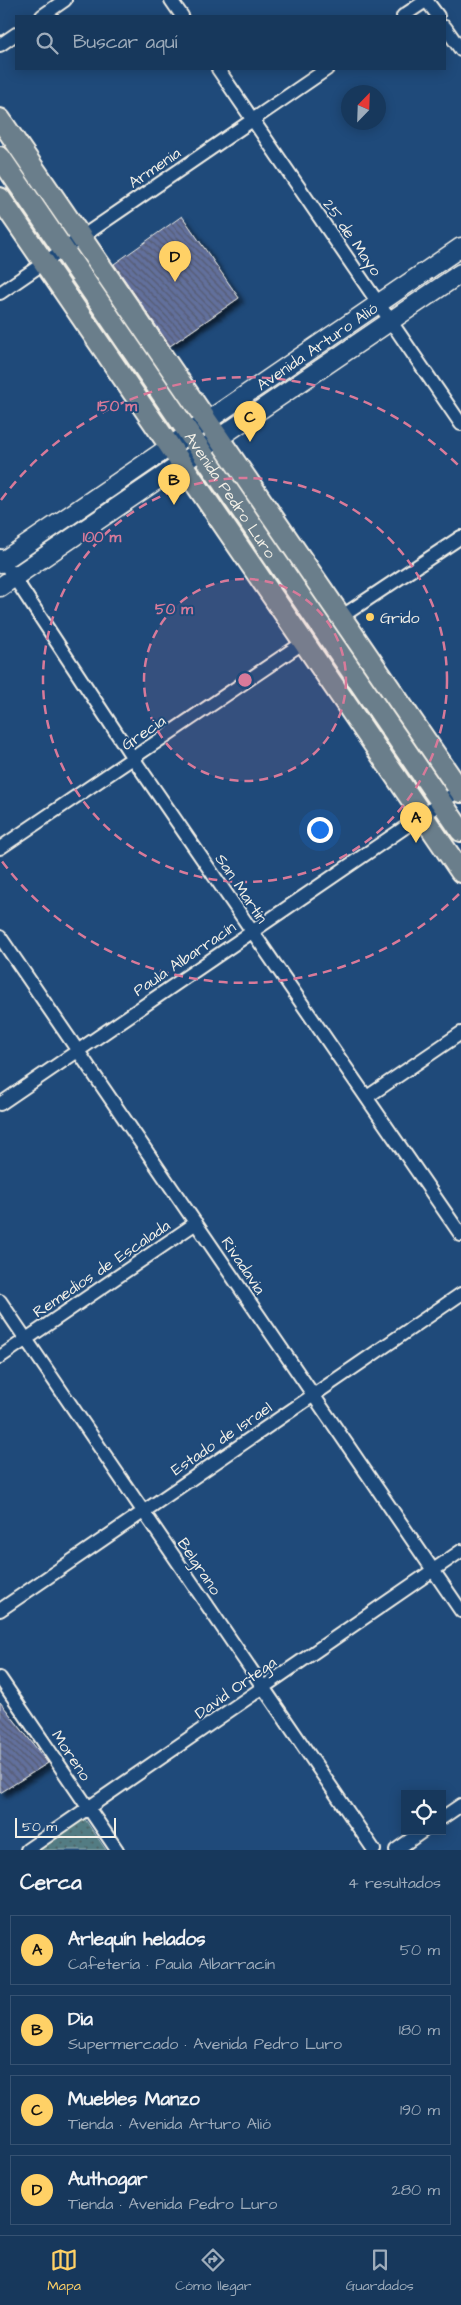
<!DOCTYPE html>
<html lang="es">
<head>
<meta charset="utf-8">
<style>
  body { margin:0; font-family:"Architects Daughter",sans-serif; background:#203f62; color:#f1f3f6 }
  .controls { position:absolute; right:15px; bottom:15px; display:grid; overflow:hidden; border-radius:0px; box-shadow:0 2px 12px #0003 }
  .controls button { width:45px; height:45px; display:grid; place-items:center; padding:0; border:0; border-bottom:1px solid #365272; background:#17385c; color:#f1f3f6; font:25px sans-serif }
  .compass { position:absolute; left:341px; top:85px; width:45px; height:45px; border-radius:50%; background:#17385c; box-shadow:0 2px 12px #0003; rotate:23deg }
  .scale { position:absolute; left:15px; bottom:12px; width:101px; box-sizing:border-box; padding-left:5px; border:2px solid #f4f1e8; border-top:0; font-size:14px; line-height:18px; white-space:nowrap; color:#f4f1e8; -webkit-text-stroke:4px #1f4a7a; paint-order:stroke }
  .you { position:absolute; left:319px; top:829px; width:18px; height:18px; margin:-12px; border:4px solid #fff; border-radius:50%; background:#1a73e8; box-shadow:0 0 0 8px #1a73e833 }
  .badge { display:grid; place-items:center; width:32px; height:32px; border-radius:50%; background:#ffd166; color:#111; font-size:16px; font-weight:700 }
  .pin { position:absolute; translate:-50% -41px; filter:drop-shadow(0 1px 2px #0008) }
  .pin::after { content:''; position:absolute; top:26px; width:18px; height:15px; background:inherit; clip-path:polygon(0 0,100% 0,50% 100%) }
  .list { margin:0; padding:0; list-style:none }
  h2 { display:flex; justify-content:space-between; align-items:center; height:65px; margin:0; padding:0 20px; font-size:21px }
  h2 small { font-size:16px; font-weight:400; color:#9eacbb }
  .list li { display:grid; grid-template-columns:32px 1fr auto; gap:15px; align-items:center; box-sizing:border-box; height:70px; margin:0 10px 10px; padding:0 10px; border:1px solid #365272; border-radius:0px }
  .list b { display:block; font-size:19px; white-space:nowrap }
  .list p { margin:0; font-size:16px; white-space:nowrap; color:#9eacbb }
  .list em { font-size:16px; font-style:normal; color:#9eacbb }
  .icon { flex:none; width:28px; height:28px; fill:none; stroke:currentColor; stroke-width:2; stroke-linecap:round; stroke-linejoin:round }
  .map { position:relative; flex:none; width:461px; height:1850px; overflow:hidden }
  .search { position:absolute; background:#17385c; box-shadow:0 2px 12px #0003; left:15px; right:15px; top:15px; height:55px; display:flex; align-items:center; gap:12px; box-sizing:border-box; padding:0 18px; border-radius:0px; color:#9eacbb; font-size:19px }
  .sheet { height:385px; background:#17385c }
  nav { display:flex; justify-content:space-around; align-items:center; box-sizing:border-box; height:70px; border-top:1px solid #365272; background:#17385c; font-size:14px; color:#9eacbb }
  nav a { display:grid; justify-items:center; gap:2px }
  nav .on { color:#ffd166 }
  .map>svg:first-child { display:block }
</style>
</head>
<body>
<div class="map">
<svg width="461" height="1850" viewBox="0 0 461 1850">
  <defs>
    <pattern id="park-dots" width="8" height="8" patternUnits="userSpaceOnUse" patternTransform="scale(1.25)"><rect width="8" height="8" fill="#527c83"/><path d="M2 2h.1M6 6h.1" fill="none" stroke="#4e6264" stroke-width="1.8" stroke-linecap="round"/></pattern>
    <pattern id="building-back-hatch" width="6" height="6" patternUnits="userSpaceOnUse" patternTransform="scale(1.25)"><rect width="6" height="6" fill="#626f9c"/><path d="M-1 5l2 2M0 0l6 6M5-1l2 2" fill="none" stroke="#565c71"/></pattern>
    <filter id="shadow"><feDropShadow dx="4.5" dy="4.5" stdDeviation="2.5" flood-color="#0009"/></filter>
  </defs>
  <rect width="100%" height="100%" fill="#1f4a7a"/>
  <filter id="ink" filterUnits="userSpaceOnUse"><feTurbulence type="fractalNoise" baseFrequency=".02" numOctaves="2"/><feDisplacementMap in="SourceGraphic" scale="10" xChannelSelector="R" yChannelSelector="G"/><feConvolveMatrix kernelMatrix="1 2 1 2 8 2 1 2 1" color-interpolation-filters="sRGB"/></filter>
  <g filter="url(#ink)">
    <path fill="url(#park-dots)" stroke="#a3b6b6" d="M84,1818L106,1850H37Z"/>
    <path fill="url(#building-back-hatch)" stroke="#f4f1e8" filter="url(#shadow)" d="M182,216L239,298L170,346L114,264Z
      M0,1702L48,1763L0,1793Z"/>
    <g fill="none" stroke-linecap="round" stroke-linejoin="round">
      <defs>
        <path id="minor" d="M171,0L182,16
          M426,0L438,16
          M42,16L65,0
          M403,16L427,0
          M445,27L461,50
          M0,45L16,34
          M218,69L461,424
          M0,293L327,69
          M0,556L133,758L461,1235
          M341,617L461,537
          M0,848L304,642
          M0,937L461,1611
          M367,1097L461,1033
          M0,1104L461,789
          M0,1301L374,1850
          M0,1357L196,1223
          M0,1610L461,1294
          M0,1678L117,1850
          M442,1818L461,1805
          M27,1850L461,1551
          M396,1850L423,1831"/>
        <g id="secondary">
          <path id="s1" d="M0,563L461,247"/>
          <path d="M0,587L461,273"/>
        </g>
        <g id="trunk">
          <path d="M0,119L461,792"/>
          <path id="s2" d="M0,157L461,831"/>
          <path d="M0,198L461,872"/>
        </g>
      </defs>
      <use href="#minor" stroke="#f4f1e8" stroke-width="16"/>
      <use href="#secondary" stroke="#f4f1e8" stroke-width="21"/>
      <use href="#trunk" stroke="#f4f1e8" stroke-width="24"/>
      <use href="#minor" stroke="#1f4a7a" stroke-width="12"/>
      <use href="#secondary" stroke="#1f4a7a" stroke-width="18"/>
      <use href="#trunk" stroke="#6b7e8b" stroke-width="20"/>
    </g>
  </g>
  <circle cx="245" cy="680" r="101" fill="#d87a9a" fill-opacity=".12"/>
  <g fill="none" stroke="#d87a9a" stroke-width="2.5" stroke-dasharray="9 6">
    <circle cx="245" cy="680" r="101"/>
    <circle cx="245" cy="680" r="202"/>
    <path d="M459 894A303 303 0 0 1 1 860M1 500A303 303 0 0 1 459 466"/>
  </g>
  <circle fill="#ffd166" stroke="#1f4a7a" stroke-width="2" cx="370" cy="617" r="5"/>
  <g text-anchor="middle" stroke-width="4" stroke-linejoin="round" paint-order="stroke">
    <g font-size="16" fill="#f4f1e8" stroke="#1f4a7a">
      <text transform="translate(154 167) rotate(-34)" y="6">Armenia</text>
      <text transform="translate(353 237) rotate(55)" y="6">25 de Mayo</text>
      <text dy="6" stroke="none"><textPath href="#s1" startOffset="384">Avenida Arturo Alió</textPath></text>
      <text dy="6" stroke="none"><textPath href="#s2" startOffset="409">Avenida Pedro Luro</textPath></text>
      <text transform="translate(143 732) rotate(-34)" y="6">Grecia</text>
      <text transform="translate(242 888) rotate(56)" y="6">San Martín</text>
      <text transform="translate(184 958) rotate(-34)" y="6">Paula Albarracín</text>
      <text transform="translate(244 1265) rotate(56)" y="6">Rivadavia</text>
      <text transform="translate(101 1268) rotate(-34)" y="6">Remedios de Escalada</text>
      <text transform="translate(221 1438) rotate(-34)" y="6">Estado de Israel</text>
      <text transform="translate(200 1566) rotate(56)" y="6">Belgrano</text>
      <text transform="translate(235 1687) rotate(-35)" y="6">David Ortega</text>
      <text transform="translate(72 1755) rotate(56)" y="6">Moreno</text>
    </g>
    <g font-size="16" fill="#f4f1e8" stroke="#1f4a7a" text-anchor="start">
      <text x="380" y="623">Grido</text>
    </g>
  </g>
  <circle cx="245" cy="680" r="8" fill="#d87a9a" stroke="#1f4a7a" stroke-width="2.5"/>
  <g font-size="15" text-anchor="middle" font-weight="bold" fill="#d87a9a" stroke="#1f4a7a" stroke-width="4" stroke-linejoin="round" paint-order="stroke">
    <text x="117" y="411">150 m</text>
    <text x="102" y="542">100 m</text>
    <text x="174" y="614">50 m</text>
  </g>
</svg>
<div class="controls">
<button><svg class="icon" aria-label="locate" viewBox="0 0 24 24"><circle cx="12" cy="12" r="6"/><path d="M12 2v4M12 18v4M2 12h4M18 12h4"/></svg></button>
</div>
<svg class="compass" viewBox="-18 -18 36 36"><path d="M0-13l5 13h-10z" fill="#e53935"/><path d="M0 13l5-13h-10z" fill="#9eacbb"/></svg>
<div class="scale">50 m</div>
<div class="you"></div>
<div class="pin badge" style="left:416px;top:843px">A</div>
<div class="pin badge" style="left:174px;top:505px">B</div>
<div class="pin badge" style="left:250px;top:442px">C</div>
<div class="pin badge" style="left:175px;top:282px">D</div>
<div class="search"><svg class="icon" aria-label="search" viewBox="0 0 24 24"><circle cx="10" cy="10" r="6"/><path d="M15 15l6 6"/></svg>Buscar aquí</div>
</div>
<section class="sheet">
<h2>Cerca<small>4 resultados</small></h2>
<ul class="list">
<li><span class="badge">A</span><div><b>Arlequín helados</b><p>Cafetería · Paula Albarracín</p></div><em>50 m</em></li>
<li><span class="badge">B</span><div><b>Dia</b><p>Supermercado · Avenida Pedro Luro</p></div><em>180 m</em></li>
<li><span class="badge">C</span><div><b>Muebles Manzo</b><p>Tienda · Avenida Arturo Alió</p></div><em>190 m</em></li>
<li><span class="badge">D</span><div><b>Authogar</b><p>Tienda · Avenida Pedro Luro</p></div><em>280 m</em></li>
</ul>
</section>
<nav>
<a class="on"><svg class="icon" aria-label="map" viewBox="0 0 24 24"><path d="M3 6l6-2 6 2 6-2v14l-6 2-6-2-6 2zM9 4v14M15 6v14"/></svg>Mapa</a>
<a><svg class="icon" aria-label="directions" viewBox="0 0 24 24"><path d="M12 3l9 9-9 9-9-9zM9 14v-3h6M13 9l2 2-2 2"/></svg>Cómo llegar</a>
<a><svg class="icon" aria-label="saved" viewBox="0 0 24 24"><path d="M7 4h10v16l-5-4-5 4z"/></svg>Guardados</a>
</nav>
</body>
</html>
